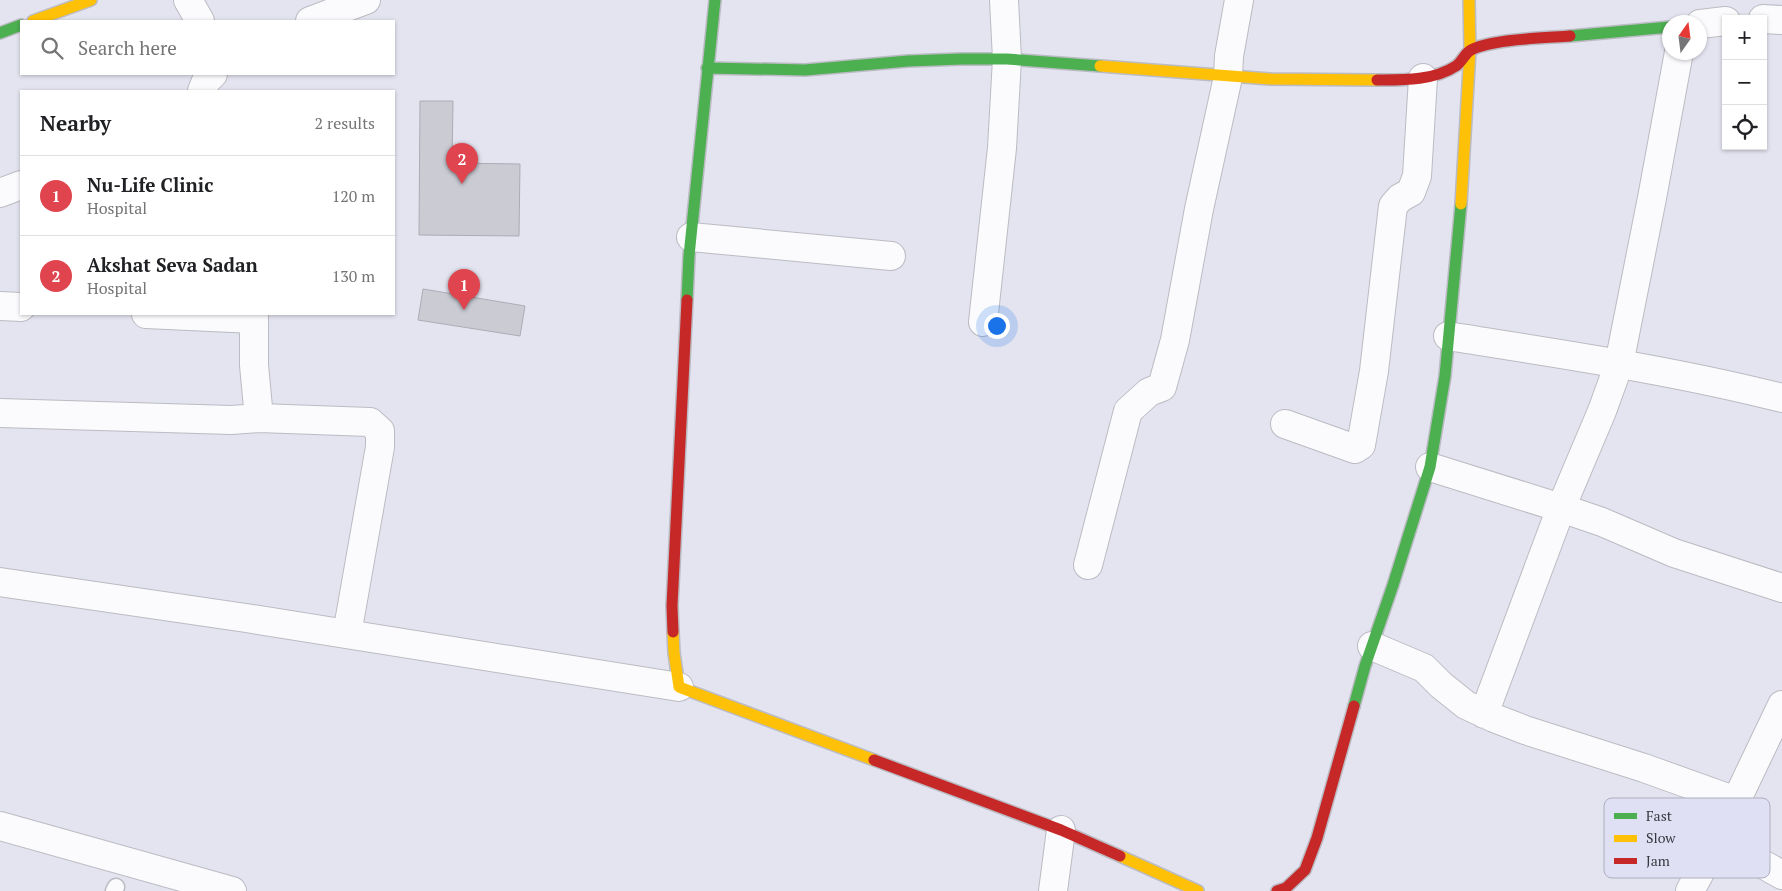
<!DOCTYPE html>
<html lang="en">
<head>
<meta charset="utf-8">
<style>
  body { margin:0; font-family:"PT Serif",serif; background:#f2f2f2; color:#202124 }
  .controls { position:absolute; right:15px; top:15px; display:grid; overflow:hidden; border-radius:0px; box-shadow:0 1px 4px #0004 }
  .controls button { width:45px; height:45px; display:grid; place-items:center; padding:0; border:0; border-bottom:1px solid #e0e0e0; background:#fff; color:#202124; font:25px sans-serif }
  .compass { position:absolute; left:1662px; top:15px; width:45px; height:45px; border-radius:50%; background:#fff; box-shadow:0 1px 4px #0004; rotate:14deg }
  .you { position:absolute; left:996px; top:325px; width:18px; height:18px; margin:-12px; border:4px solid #fff; border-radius:50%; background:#1a73e8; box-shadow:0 0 0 8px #1a73e833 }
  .badge { display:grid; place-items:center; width:32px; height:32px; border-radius:50%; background:#74747e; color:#fff; font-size:16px; font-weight:700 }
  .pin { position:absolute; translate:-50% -41px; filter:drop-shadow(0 1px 2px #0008) }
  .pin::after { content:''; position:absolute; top:26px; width:18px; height:15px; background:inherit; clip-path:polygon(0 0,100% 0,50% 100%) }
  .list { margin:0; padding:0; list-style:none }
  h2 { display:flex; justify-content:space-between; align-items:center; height:65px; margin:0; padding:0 20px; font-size:21px }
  h2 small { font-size:16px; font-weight:400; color:#757577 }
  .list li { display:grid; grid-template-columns:32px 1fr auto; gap:15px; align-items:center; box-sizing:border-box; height:80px; padding:0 20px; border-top:1px solid #e0e0e0 }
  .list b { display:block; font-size:19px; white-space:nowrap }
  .list p { margin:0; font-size:16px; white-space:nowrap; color:#757577 }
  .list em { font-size:16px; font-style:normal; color:#757577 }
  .icon { flex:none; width:28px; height:28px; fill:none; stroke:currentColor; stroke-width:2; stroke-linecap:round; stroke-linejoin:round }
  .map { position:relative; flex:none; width:1782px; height:891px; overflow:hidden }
  .search { position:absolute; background:#fff; box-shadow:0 1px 4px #0004; left:20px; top:20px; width:375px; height:55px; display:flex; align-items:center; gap:12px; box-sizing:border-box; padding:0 18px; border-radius:0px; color:#757577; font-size:19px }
  .panel { position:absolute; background:#fff; box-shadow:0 1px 4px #0004; left:20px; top:90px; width:375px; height:225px; border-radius:0px }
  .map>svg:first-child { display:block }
</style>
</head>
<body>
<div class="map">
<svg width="1782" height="891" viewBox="0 0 1782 891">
  <rect width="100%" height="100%" fill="#e4e4f0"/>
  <path fill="#cbcbd4" stroke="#acacb5" d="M420,101H453L452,163L520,164L519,236L419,235Z
    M423,289L525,306L520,336L418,320Z"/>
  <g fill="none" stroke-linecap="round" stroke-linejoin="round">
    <defs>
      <path id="lane" d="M114,891L116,887"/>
      <path id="street" d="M188,0L200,21
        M1763,19L1782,20
        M310,21L366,0
        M1700,24L1726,21
        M202,91L206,81L213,74
        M0,193L21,185
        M691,237L891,256
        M0,306L21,307
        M146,314L254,319
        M254,314V365L259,418
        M983,322L1002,148L1007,59L1004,0
        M1448,336C1560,354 1672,370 1782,398
        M0,413L231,420L259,418L370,422L380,431V447L347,634
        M1285,424L1355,449L1361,445L1374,371L1393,206L1400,198L1411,192L1417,176L1423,78
        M1430,467L1561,508L1602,522L1674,553L1782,588
        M1088,565L1128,411L1149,392L1162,387L1175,340L1199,209L1228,77L1229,56L1239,0
        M0,582L246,618L679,687
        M1372,646L1424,668L1441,685L1466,705L1494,718L1525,730L1644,768L1736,801
        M1484,714L1561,508L1602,411L1619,364L1652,198L1679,52
        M0,826L232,891
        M1718,839L1782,875
        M1053,891L1061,830
        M1690,891L1718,839L1782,705"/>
      <path id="fast" d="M0,33L21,25
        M1570,36L1670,27
        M707,68L805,70L908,61L961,59H1007L1100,66
        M687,300L689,256L715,0
        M1354,706L1365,666L1393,585L1430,467L1445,376L1461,204"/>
      <path id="slow" d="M33,21L91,0
        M1100,66L1270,79L1377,80
        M1461,204L1470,50L1469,0
        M673,632L674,653L679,687L874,760
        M1120,856L1198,891"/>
      <path id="jam" d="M1377,80C1402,80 1433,81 1456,66C1462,62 1465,53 1471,50C1492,39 1545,38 1570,36
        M673,632L672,606L687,300
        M874,760L1061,830L1120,856
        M1277,891L1286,888L1305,870L1317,838L1354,706"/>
    </defs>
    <use href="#lane" stroke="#bbbbc3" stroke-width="19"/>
    <use href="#street" stroke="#bbbbc3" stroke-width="30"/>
    <use href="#fast" stroke="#bbbbc3" stroke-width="14"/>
    <use href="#slow" stroke="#bbbbc3" stroke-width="14"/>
    <use href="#jam" stroke="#bbbbc3" stroke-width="14"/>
    <use href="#lane" stroke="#fbfbfd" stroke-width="16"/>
    <use href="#street" stroke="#fbfbfd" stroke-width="28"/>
    <use href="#fast" stroke="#4caf50" stroke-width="11"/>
    <use href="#slow" stroke="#ffc107" stroke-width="11"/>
    <use href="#jam" stroke="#c62828" stroke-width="11"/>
  </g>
  <rect x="1604" y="798" width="166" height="80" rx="8" fill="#e0e0f4" stroke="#aeaebe" stroke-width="1"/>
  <rect x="1614" y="813" width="23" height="6" fill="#4caf50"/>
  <rect x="1614" y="835" width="23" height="7" fill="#ffc107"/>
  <rect x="1614" y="858" width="23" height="6" fill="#c62828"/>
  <g font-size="14" fill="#383840">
    <text x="1646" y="821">Fast</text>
    <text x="1646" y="843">Slow</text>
    <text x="1646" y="866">Jam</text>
  </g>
</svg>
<div class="controls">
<button>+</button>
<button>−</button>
<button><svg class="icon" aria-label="locate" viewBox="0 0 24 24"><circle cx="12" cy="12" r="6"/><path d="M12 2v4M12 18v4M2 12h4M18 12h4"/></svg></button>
</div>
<svg class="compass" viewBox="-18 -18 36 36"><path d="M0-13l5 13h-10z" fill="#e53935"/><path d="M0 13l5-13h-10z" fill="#757577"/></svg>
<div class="you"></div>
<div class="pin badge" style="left:464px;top:310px;background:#e0444e">1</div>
<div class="pin badge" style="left:462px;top:184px;background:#e0444e">2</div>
<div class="search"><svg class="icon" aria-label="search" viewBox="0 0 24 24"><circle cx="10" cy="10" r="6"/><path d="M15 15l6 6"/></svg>Search here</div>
<section class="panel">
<h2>Nearby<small>2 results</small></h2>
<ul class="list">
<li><span class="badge" style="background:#e0444e">1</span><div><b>Nu-Life Clinic</b><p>Hospital</p></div><em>120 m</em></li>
<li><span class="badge" style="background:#e0444e">2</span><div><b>Akshat Seva Sadan</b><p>Hospital</p></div><em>130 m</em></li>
</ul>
</section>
</div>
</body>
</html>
